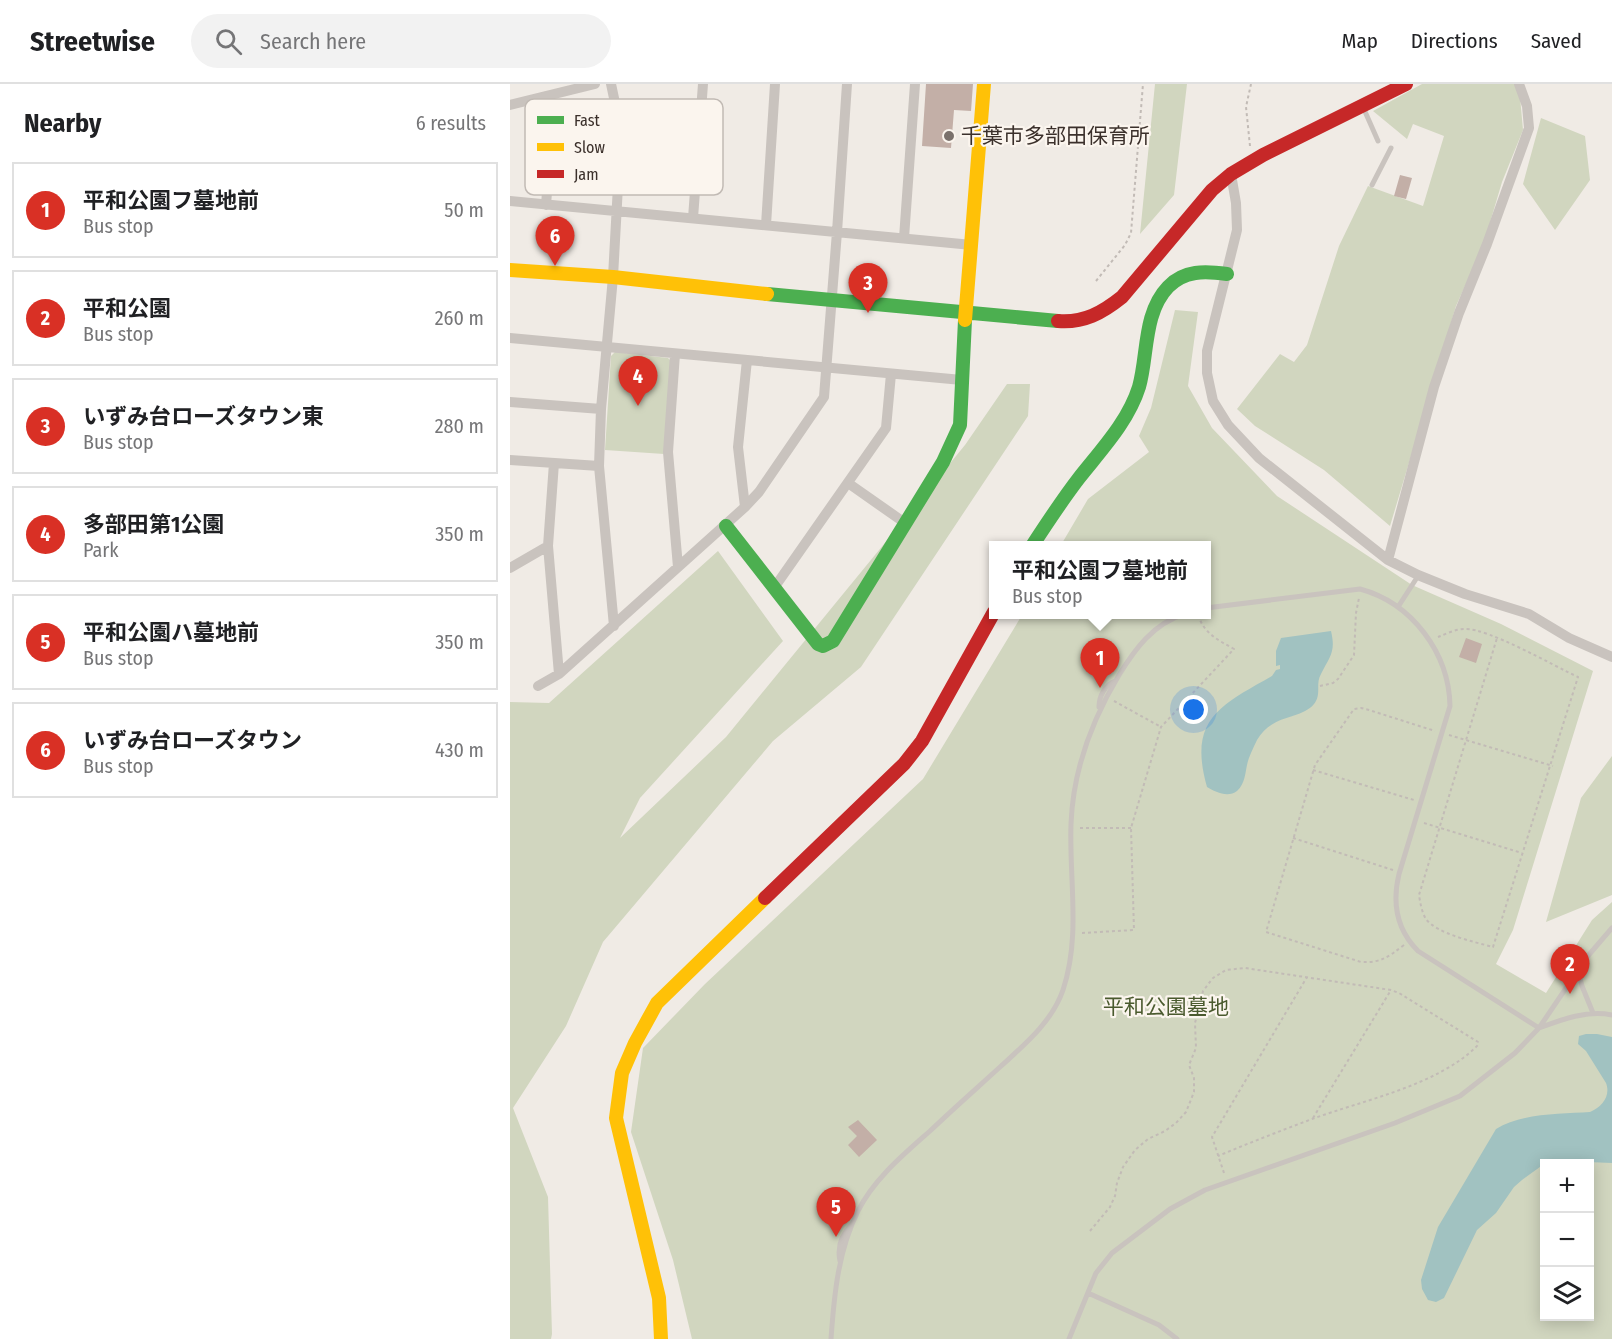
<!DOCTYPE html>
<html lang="en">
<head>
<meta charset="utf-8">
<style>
  body { margin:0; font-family:"Fira Sans Condensed","Noto Sans JP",sans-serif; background:#f2f2f2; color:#202124 }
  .controls { position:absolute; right:18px; bottom:18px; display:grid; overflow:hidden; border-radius:0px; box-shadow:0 3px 15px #0003 }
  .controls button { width:54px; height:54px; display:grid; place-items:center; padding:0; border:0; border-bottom:2px solid #e0e0e0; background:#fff; color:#202124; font:30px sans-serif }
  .you { position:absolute; left:684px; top:626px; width:21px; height:21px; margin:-15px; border:4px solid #fff; border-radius:50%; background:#1a73e8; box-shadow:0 0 0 9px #1a73e833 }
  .badge { display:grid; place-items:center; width:39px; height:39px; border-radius:50%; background:#d93025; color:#fff; font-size:20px; font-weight:700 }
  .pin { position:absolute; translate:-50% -50px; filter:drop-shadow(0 2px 3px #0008) }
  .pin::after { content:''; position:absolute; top:32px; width:21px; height:18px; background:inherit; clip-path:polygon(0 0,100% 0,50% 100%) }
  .popup { position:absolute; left:479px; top:457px; width:222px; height:78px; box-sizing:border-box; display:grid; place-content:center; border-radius:0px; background:#fff; filter:drop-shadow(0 2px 4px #0005); font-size:20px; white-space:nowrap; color:#757577 }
  .popup b { font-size:22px; color:#202124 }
  .popup::after { content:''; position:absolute; left:50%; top:100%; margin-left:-12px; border:12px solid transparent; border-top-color:#fff }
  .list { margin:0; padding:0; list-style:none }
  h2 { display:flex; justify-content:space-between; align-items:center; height:78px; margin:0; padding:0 24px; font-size:26px }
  h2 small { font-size:20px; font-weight:400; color:#757577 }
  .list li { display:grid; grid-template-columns:39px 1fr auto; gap:18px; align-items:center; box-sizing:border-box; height:96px; margin:0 12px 12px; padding:0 12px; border:2px solid #e0e0e0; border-radius:0px }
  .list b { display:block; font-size:22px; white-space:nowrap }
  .list p { margin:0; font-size:20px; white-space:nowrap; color:#757577 }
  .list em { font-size:20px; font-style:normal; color:#757577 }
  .icon { flex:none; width:33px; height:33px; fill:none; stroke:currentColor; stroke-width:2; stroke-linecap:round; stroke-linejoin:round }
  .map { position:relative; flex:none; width:1102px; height:1255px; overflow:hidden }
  header { display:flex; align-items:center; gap:36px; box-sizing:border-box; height:84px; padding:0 30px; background:#fff; border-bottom:2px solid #e0e0e0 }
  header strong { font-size:28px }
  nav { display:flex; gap:33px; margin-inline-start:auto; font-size:21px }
  .search { width:420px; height:54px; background:#f2f2f2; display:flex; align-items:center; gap:15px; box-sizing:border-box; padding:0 21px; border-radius:33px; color:#757577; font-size:22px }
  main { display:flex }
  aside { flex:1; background:#fff }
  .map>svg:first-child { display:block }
</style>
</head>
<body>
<header>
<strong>Streetwise</strong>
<div class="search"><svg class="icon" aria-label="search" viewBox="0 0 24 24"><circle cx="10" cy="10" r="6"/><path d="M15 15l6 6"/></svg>Search here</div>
<nav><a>Map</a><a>Directions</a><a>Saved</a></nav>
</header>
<main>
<aside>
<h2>Nearby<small>6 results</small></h2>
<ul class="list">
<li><span class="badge">1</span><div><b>平和公園フ墓地前</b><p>Bus stop</p></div><em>50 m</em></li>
<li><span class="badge">2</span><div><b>平和公園</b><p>Bus stop</p></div><em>260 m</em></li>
<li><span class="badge">3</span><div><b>いずみ台ローズタウン東</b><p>Bus stop</p></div><em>280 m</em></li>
<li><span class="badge">4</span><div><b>多部田第1公園</b><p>Park</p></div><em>350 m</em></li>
<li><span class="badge">5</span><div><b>平和公園ハ墓地前</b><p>Bus stop</p></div><em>350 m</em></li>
<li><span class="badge">6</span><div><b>いずみ台ローズタウン</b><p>Bus stop</p></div><em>430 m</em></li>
</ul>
</aside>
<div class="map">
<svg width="1102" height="1255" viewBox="0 0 1102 1255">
  <rect width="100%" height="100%" fill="#f0ebe5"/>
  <path fill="#d1d6bf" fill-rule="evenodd" d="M645,0H677L664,111L630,150Z
    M912,0H1005L1010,13L1013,46L992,98L973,162L946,222L880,442L814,386L745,342L727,325L770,270L784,278L797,261L829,162L858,102L913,122L934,52L903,40L897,55L863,27Z
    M1031,34L1075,52L1080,96L1045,146L1013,100Z
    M665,226L688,228L678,302L702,344L767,412L902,501L991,540L1083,587L1003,846L986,880L1036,909L1082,836L1102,818V1255H182L163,1176L121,1048L133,964L195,900L413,695L512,531L696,530V462L551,461L578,415L639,368L629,352L641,324ZM1034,1080H1080V1232H1034Z
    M105,268L158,274L161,277L154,370L95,366L101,272Z
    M497,300H520L518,332L351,583L263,657L93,858L56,942L3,1024L38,1113L42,1250L41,1255H0V618L39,619L208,467L273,557L130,714L110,754L216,653L455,361Z
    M1102,672V811L1036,838L1071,714Z"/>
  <path fill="#a1c2c1" d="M821,547C826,568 820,572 811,590C805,600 812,610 804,620C791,636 763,629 747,656C744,662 740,671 738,677C735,687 736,699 727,707C718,714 705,708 697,703C678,636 709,622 762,592L766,586L770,585V581L766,582V567L771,554Z
    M1076,950H1087L1102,953V1079L1053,1077L1034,1080L1012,1096L1004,1103L986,1129L967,1146L934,1214L926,1218L918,1216L912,1205L911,1196L928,1143L986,1045C1011,1029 1051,1030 1080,1028C1092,1023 1101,1012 1096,999L1076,967L1068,960L1069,952Z"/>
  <path fill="#c3afa7" d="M416,0H463L461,27L444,26L441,64L412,62Z
    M890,91L902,94L896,115L884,112Z
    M956,554L972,560L966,579L949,573Z
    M348,1036L367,1056L349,1073L338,1061L347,1052L338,1043Z"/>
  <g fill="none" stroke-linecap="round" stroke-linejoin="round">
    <path stroke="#c2bbb6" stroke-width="2" stroke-dasharray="3 3" stroke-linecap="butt" d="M740,62L736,23L741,0
      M586,197L615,161L621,149L633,0
      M928,553C936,550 945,545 955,545C978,544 1044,582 1068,593L983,863C965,858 927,850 916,835C912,829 910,818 909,811L987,554
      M810,602L823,599L828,595L844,571L846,529L849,514
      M604,617L651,643
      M939,651L1043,682
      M803,686L904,716
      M914,739L1012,769
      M570,744H621
      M783,754L883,786
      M572,849L624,846L621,744L651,643L724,565C708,556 693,549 688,530
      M894,861C878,873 871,879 851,878L756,848L805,681L844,625L851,624L859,626L925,647
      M803,1034L881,906
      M714,1089L702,1053L797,893
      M580,1147L600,1123L605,1112L607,1099L613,1083L625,1066L638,1055L655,1047L666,1039L676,1028L684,1008V994L679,981L686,964L685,939L693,907L703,894L716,886L735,884L881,906L889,909L968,958V961C929,1001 854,1016 802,1035C770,1047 739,1059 708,1072"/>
    <path stroke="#c9c3be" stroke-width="5" d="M853,23L868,57
      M862,101L881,64
      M888,523L908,492
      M696,524L850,505C902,519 939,569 940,622L889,790C882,819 886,845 908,867L1029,944
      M589,623C589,612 595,601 605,597
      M1068,886L1072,902L1083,929
      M1029,944C1053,935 1077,926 1102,931
      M330,1177C327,1163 332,1150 342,1140
      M578,1209L649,1241L667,1255
      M321,1255C324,1212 328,1167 348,1127C364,1095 393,1071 420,1047C443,1025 467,1004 490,983C514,961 542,938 553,906C571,852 559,796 561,740C563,686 582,636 609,591C625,565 643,540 674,530
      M559,1255L586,1189L602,1169L660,1125L695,1106L885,1039L950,1012L1005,969L1029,944L1077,873L1102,844"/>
    <path stroke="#c9c3be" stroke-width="10" d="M101,0L111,47L103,193L91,325L89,382L104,542
      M36,12L43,30L36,121
      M0,21L85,0
      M721,90L726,119L727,146L697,267V289L703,317L718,341L749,374L878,476L908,491L955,510L1019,530L1059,554L1102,573
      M0,117L462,161
      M183,134L193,0
      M256,141L265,0
      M394,154L405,0
      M0,254L452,296
      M165,270L158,368L168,483
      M0,318L91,325
      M0,376L89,382
      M44,379L38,462L49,590
      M338,399L395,439
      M235,423L228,363L237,276
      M878,476L924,303L949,229L977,160L1019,44L1017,22L1009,0
      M0,484L38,462
      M264,504L376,344L381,290
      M28,602L49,590L235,423L249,408L314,313L327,148L337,0"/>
    <path stroke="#4caf50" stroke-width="14" d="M257,210L548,237
      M216,442L308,560L313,562L323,557L433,378L450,341L455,236
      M522,462C537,439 552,416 569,394C591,366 618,338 629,303C638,272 633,229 658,203C674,186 695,187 717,190"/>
    <path stroke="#ffc107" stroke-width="14" d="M0,186L103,193L257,210
      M455,236L474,0
      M151,1255L149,1214L106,1034L112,989L125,959L147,919L255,814"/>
    <path stroke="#c62828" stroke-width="14" d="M548,237C574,239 592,229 612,213L702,106L721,90L753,71L896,0
      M255,814L394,680L412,657L484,528"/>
  </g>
  <circle fill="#7a716c" stroke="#fbf5ee" stroke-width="2" cx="439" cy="52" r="6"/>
  <g text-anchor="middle" stroke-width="4.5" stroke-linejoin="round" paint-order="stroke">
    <g font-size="21" fill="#3b302b" stroke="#fbf5ee" text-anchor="start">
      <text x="451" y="59">千葉市多部田保育所</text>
    </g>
    <g font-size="21" fill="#4a5a2e" stroke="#fbf5ee">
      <text x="656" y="930">平和公園墓地</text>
    </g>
  </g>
  <rect x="15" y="15" width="198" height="96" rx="9" fill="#fbf5ee" stroke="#c1bab4" stroke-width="1.5"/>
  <rect x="27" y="32" width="27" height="8" fill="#4caf50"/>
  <rect x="27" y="59" width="27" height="8" fill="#ffc107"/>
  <rect x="27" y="86" width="27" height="8" fill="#c62828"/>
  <g font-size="16" fill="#3b302b">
    <text x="64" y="42">Fast</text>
    <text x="64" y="69">Slow</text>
    <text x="64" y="96">Jam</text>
  </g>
</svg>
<div class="controls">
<button>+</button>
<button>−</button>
<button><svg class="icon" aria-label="layers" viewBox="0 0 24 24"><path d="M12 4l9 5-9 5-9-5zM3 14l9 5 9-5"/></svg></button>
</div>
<div class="you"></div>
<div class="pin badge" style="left:590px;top:604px">1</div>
<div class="popup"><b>平和公園フ墓地前</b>Bus stop</div>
<div class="pin badge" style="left:1060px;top:910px">2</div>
<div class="pin badge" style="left:358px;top:229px">3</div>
<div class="pin badge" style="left:128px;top:322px">4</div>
<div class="pin badge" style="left:326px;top:1153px">5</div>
<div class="pin badge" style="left:45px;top:182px">6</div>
</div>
</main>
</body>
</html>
